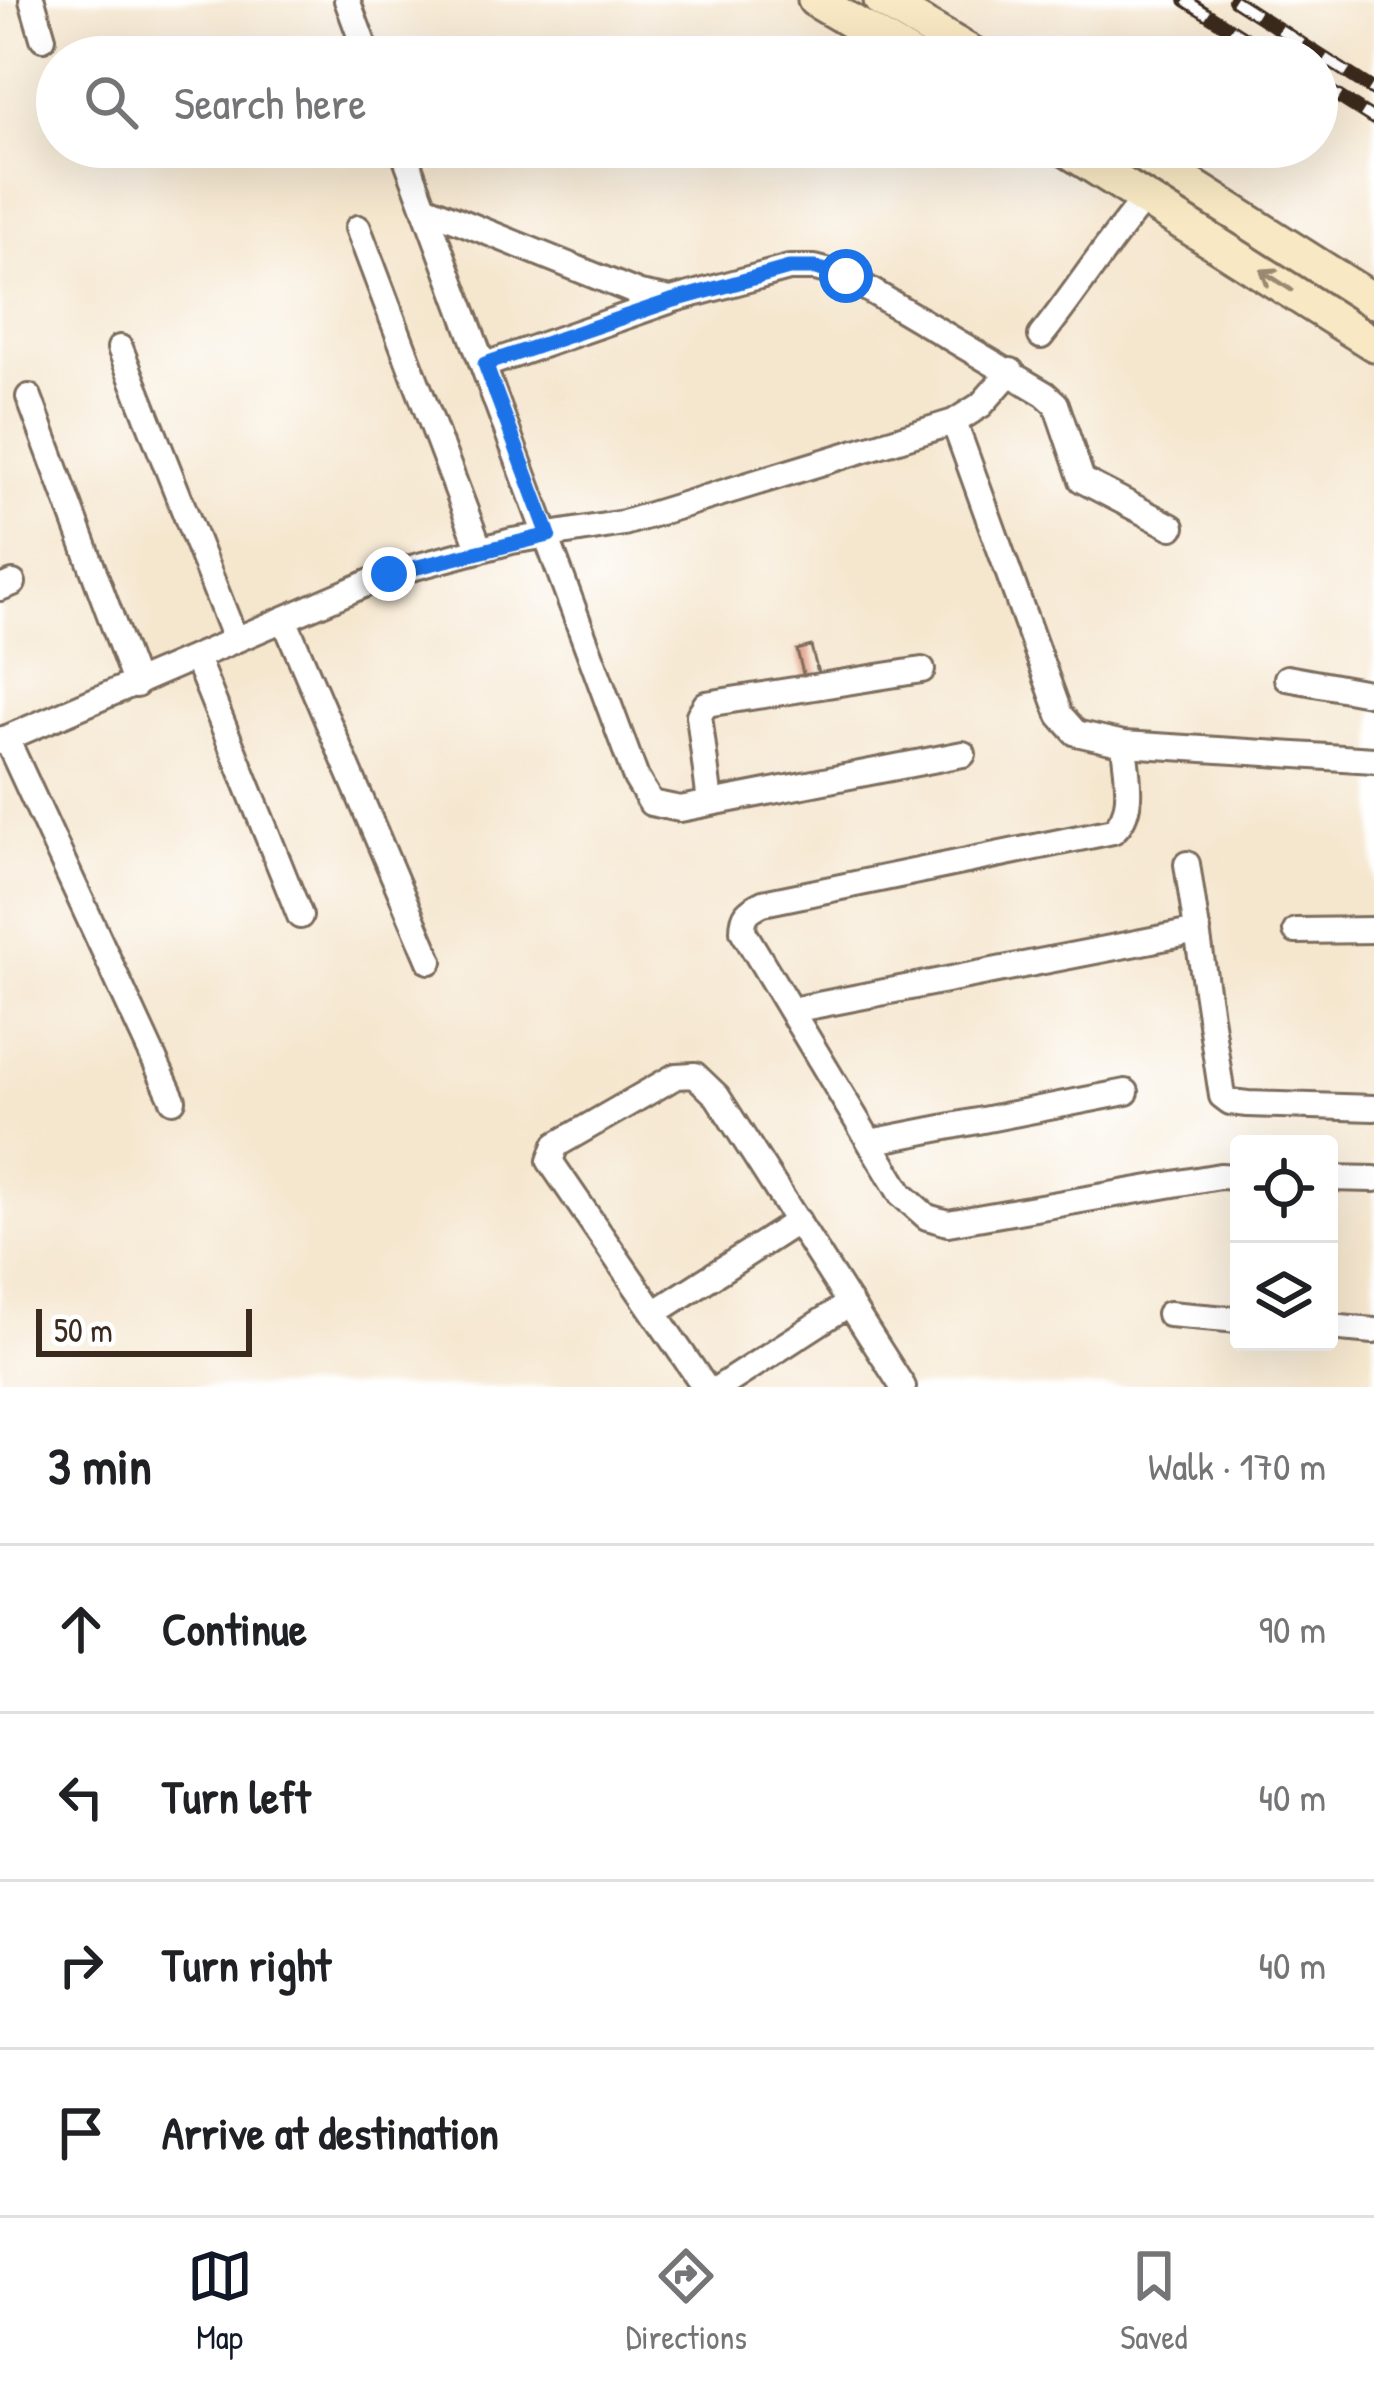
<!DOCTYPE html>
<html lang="en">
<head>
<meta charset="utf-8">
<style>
  body { margin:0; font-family:"Patrick Hand",sans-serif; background:#f2f2f2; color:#202124 }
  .controls { position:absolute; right:36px; bottom:36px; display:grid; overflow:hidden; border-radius:12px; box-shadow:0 12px 48px #0002 }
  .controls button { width:108px; height:108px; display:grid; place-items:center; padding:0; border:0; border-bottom:3px solid #e0e0e0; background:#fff; color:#202124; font:60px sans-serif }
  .scale { position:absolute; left:36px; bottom:30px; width:216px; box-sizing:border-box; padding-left:12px; border:6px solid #3b2a1e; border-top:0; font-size:33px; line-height:42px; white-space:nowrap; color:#3b2a1e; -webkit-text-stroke:9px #fff; paint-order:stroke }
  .stop { position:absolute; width:36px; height:36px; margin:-27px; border:9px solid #1a73e8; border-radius:50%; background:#fff }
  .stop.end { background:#1a73e8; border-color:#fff; box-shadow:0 3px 12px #0008 }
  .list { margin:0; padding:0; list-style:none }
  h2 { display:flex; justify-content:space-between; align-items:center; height:156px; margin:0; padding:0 48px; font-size:51px }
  h2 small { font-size:39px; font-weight:400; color:#757577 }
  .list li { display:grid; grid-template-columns:78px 1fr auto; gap:36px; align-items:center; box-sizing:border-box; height:168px; padding:0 48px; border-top:3px solid #e0e0e0 }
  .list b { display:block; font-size:45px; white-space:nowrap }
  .list em { font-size:39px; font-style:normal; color:#757577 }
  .icon { flex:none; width:66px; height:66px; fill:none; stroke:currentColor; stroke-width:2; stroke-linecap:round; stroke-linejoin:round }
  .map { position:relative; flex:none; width:1374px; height:1387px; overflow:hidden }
  .search { position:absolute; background:#fff; box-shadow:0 12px 48px #0002; left:36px; right:36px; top:36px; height:132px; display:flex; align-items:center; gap:30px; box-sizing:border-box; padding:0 42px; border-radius:66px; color:#757577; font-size:45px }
  .sheet { height:828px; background:#fff }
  nav { display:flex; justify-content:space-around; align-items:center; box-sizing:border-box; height:168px; border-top:3px solid #e0e0e0; background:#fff; font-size:33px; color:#757577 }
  nav a { display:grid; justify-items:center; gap:6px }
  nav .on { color:#111827 }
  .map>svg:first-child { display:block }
</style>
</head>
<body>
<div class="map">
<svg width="1374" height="1387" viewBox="0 0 1374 1387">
  <rect width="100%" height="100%" fill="#fff"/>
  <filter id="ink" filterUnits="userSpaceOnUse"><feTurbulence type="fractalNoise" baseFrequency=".00833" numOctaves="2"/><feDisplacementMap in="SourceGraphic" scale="24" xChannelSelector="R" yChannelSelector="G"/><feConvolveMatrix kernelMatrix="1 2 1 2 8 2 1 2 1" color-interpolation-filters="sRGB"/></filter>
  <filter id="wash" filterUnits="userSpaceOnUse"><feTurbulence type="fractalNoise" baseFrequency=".004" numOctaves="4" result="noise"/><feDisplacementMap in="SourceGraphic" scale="48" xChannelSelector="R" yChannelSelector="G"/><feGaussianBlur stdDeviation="2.7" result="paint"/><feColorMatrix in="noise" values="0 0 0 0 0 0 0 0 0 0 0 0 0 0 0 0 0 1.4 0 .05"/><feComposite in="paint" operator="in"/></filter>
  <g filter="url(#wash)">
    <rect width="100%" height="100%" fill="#f5e6ce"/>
    <g id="blocks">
      <path fill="#e0967d" d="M811,646L820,681L806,685L797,650Z"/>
    </g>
  </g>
  <g filter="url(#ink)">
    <use href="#blocks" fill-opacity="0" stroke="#7c6c5c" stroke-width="3"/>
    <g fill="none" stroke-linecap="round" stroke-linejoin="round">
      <defs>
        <path id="street" d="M32,0L43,38
          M347,0L368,57
          M402,147L636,778L651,803L680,809L963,754
          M425,207L640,294L671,300L789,268H815L846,276L1045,394L1056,404L1082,480L1172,527
          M358,228L480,550
          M1041,336C1078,290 1108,241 1147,196
          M120,348L235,639
          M485,365L669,301
          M29,397L136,685
          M954,422L1060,715L1076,733L1124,744
          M0,588L13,583
          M284,619L430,961
          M196,658L300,916
          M1287,678L1374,694
          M6,738L173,1100
          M0,741L389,574L512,541L624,523L954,422L981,405L1011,371
          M710,803L699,715L706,704L922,670
          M1187,864L1222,1096L1230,1102L1248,1104L1374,1108
          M1296,931L1374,930
          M792,1010L1198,931
          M870,1142L1126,1092
          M1239,1177L1220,1176L948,1223L927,1217L901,1194L743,931C743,914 748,910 763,903L1113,831C1137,810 1126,773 1124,744L1374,760
          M1329,1178L1374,1179
          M656,1312L798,1221
          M1169,1314L1239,1320
          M1329,1327L1374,1331
          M705,1387L550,1161L556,1145L676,1076L695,1075L717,1096L903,1387
          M720,1387L850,1303"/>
        <path id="secondary" d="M815,0L912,57
          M881,0L978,57
          M1063,147L1374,344
          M1131,147L1374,301"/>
      </defs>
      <use href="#street" stroke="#7c6c5c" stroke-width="30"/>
      <use href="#secondary" stroke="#7c6c5c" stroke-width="39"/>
      <use href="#street" stroke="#fff" stroke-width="24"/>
      <use href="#secondary" stroke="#f8e8c3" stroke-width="33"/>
      <defs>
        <path id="rail" d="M1185,0L1275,57
          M1234,0L1374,90
          M1317,83L1374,119"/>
      </defs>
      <use href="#rail" stroke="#3b2a1e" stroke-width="14"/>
      <use href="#rail" stroke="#fff" stroke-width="9" stroke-dasharray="27" stroke-linecap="butt"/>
    </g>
    <defs><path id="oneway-shaft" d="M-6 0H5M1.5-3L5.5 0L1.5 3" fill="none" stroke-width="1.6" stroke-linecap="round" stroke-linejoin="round" transform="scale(3)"/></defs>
    <use stroke="#9a8970" href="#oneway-shaft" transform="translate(1276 280) rotate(-147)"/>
  </g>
  <g fill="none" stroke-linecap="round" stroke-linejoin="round" filter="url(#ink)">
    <path stroke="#1a73e8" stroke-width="15" d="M389,574L549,535L485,364L671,301L789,268H815L846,276"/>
  </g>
</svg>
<div class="controls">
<button><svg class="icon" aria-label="locate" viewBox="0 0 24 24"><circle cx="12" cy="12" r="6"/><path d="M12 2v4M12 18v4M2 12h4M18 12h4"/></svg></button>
<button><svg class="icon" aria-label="layers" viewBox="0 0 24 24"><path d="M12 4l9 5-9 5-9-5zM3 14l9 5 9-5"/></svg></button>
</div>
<div class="scale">50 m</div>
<div class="stop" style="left:846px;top:276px"></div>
<div class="stop end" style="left:389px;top:574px"></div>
<div class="search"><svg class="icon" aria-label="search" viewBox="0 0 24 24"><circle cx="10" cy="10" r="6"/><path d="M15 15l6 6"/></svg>Search here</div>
</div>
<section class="sheet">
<h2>3 min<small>Walk · 170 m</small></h2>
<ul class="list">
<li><svg class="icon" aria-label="ahead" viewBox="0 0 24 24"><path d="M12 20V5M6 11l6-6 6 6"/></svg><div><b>Continue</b></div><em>90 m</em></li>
<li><svg class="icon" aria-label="left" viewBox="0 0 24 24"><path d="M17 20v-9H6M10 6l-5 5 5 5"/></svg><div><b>Turn left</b></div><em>40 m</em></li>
<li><svg class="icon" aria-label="right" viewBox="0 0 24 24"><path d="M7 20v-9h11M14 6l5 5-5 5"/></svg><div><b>Turn right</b></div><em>40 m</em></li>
<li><svg class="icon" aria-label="arrive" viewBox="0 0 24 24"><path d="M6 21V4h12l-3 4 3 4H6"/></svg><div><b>Arrive at destination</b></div></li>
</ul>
</section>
<nav>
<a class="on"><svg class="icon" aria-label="map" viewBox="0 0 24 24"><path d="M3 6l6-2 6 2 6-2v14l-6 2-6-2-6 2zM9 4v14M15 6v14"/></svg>Map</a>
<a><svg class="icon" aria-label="directions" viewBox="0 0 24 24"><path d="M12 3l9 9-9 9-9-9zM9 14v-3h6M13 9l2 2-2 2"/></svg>Directions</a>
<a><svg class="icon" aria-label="saved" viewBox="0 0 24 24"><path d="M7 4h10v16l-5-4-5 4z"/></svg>Saved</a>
</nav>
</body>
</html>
